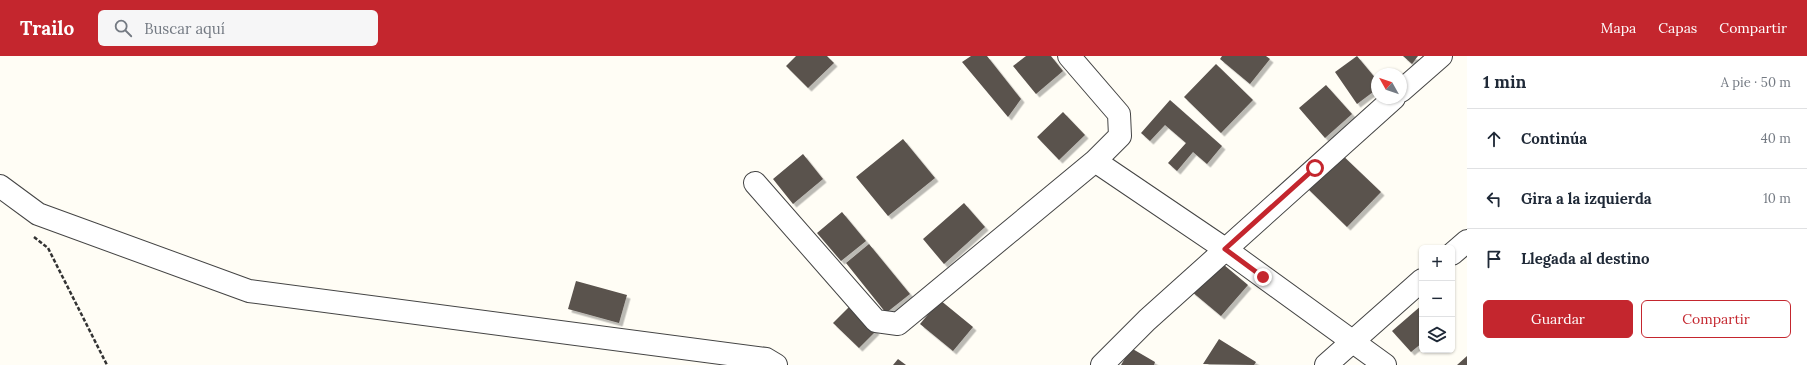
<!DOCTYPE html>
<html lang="es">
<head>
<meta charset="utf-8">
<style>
  body { margin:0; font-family:Lora,serif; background:#f6f6f7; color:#1f2937 }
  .controls { position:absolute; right:12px; bottom:12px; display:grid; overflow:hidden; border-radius:6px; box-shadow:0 1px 3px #0004 }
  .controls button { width:36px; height:36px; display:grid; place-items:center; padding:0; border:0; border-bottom:1px solid #e0e1e3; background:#fff; color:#1f2937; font:20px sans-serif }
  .compass { position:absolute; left:1371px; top:12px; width:36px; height:36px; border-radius:50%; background:#fff; box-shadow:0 1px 3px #0004; rotate:310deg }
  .stop { position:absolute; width:12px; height:12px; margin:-9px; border:3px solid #c4262e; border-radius:50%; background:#fff }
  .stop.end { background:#c4262e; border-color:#fff; box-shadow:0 1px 4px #0008 }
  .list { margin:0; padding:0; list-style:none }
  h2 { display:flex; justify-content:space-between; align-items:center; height:52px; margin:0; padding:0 16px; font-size:17px }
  h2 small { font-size:13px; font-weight:400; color:#747a83 }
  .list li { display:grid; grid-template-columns:26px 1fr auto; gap:12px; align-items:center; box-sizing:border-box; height:60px; padding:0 16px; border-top:1px solid #e0e1e3 }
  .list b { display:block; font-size:15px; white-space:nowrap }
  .list em { font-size:13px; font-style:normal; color:#747a83 }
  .actions { display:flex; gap:8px; padding:12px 16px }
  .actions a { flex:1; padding:9px 0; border:1px solid #c4262e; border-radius:6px; text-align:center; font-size:14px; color:#c4262e }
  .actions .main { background:#c4262e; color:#fff }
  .icon { flex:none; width:22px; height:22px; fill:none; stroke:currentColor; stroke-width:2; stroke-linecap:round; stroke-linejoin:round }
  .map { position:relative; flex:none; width:1467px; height:309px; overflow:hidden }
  header { display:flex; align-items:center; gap:24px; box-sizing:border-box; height:56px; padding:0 20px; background:#c4262e; color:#fff }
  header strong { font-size:19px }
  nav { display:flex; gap:22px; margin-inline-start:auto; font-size:14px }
  .search { width:280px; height:36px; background:#f6f6f7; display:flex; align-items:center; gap:10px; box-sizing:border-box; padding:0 14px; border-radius:6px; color:#747a83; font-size:15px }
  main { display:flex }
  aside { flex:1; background:#fff }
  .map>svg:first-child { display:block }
</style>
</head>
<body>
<header>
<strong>Trailo</strong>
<div class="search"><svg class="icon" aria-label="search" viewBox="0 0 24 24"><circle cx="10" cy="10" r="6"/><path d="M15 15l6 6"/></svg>Buscar aquí</div>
<nav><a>Mapa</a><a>Capas</a><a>Compartir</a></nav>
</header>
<main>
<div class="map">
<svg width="1467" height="309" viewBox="0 0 1467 309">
  <defs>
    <filter id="shadow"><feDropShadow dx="3.5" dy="3.5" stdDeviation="0" flood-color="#0004"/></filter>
  </defs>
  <rect width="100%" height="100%" fill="#fffdf5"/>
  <path fill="#5a524d" filter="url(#shadow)" d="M796,0H827L834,7L808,32L786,10Z
    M971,0H987L1021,43L1008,61L962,6Z
    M1026,0H1051L1063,15L1036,38L1013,10Z
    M1222,0H1266L1270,3L1250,28L1220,3Z
    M1357,0L1377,24V33L1357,48L1335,16Z
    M1403,0H1418L1412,8Z
    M1216,8L1253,44L1221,77L1184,41Z
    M1326,29L1352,58L1325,82L1299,52Z
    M1170,44L1222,90L1207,108L1193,96L1177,115L1168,107L1186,87L1165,69L1150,85L1141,77Z
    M1063,56L1085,79L1059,104L1037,81Z
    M903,83L935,122L888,160L856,121Z
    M1339,96L1381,136L1347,171L1306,131Z
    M803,98L823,123L793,148L773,123Z
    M964,147L985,171L944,208L923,183Z
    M842,156L866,185L841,205L817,177Z
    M869,188L910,238L886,257L846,207Z
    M1218,204L1248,229L1221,260L1191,235Z
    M576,225L627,239L619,267L568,253Z
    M940,244L973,271L953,295L920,268Z
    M1422,249V287L1411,296L1392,275Z
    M850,250L876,275L859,292L833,267Z
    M1219,283L1256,306L1254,309L1203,308Z
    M1131,292L1155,306L1154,309H1121Z
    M1467,300V309H1457Z
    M898,303L906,309H893Z"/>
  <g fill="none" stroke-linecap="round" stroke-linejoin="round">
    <defs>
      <path id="minor" d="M1401,35L1441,0
        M1095,105L1225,193L1385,309
        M755,127L876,265L898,268L1095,105L1120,80L1119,58L1069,0
        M0,130L38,158L249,235L766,303L776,309
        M1452,198L1467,185
        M1102,309L1147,264L1394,42
        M1326,309L1422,224"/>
    </defs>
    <use href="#minor" stroke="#444" stroke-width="24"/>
    <path stroke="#333" stroke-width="2.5" stroke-dasharray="4 2" stroke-linecap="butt" d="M34,181L48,192L107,309"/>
    <use href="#minor" stroke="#fff" stroke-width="22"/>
  </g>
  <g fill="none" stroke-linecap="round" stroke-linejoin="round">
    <path stroke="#c4262e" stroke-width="5" d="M1263,221L1225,193L1315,112"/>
  </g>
</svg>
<div class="controls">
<button>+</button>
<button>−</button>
<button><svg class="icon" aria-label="layers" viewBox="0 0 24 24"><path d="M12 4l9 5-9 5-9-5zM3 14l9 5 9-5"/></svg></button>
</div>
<svg class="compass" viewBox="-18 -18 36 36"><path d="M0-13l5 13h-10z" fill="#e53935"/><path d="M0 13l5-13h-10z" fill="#747a83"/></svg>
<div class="stop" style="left:1315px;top:112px"></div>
<div class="stop end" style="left:1263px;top:221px"></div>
</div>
<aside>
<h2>1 min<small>A pie · 50 m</small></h2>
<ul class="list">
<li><svg class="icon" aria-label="ahead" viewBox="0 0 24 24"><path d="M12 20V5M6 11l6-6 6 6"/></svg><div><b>Continúa</b></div><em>40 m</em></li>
<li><svg class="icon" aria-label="left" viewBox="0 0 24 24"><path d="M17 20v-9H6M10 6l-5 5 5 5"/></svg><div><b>Gira a la izquierda</b></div><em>10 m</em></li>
<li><svg class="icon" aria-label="arrive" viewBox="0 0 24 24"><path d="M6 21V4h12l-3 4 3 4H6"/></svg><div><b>Llegada al destino</b></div></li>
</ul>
<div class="actions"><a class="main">Guardar</a><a>Compartir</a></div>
</aside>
</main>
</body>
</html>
